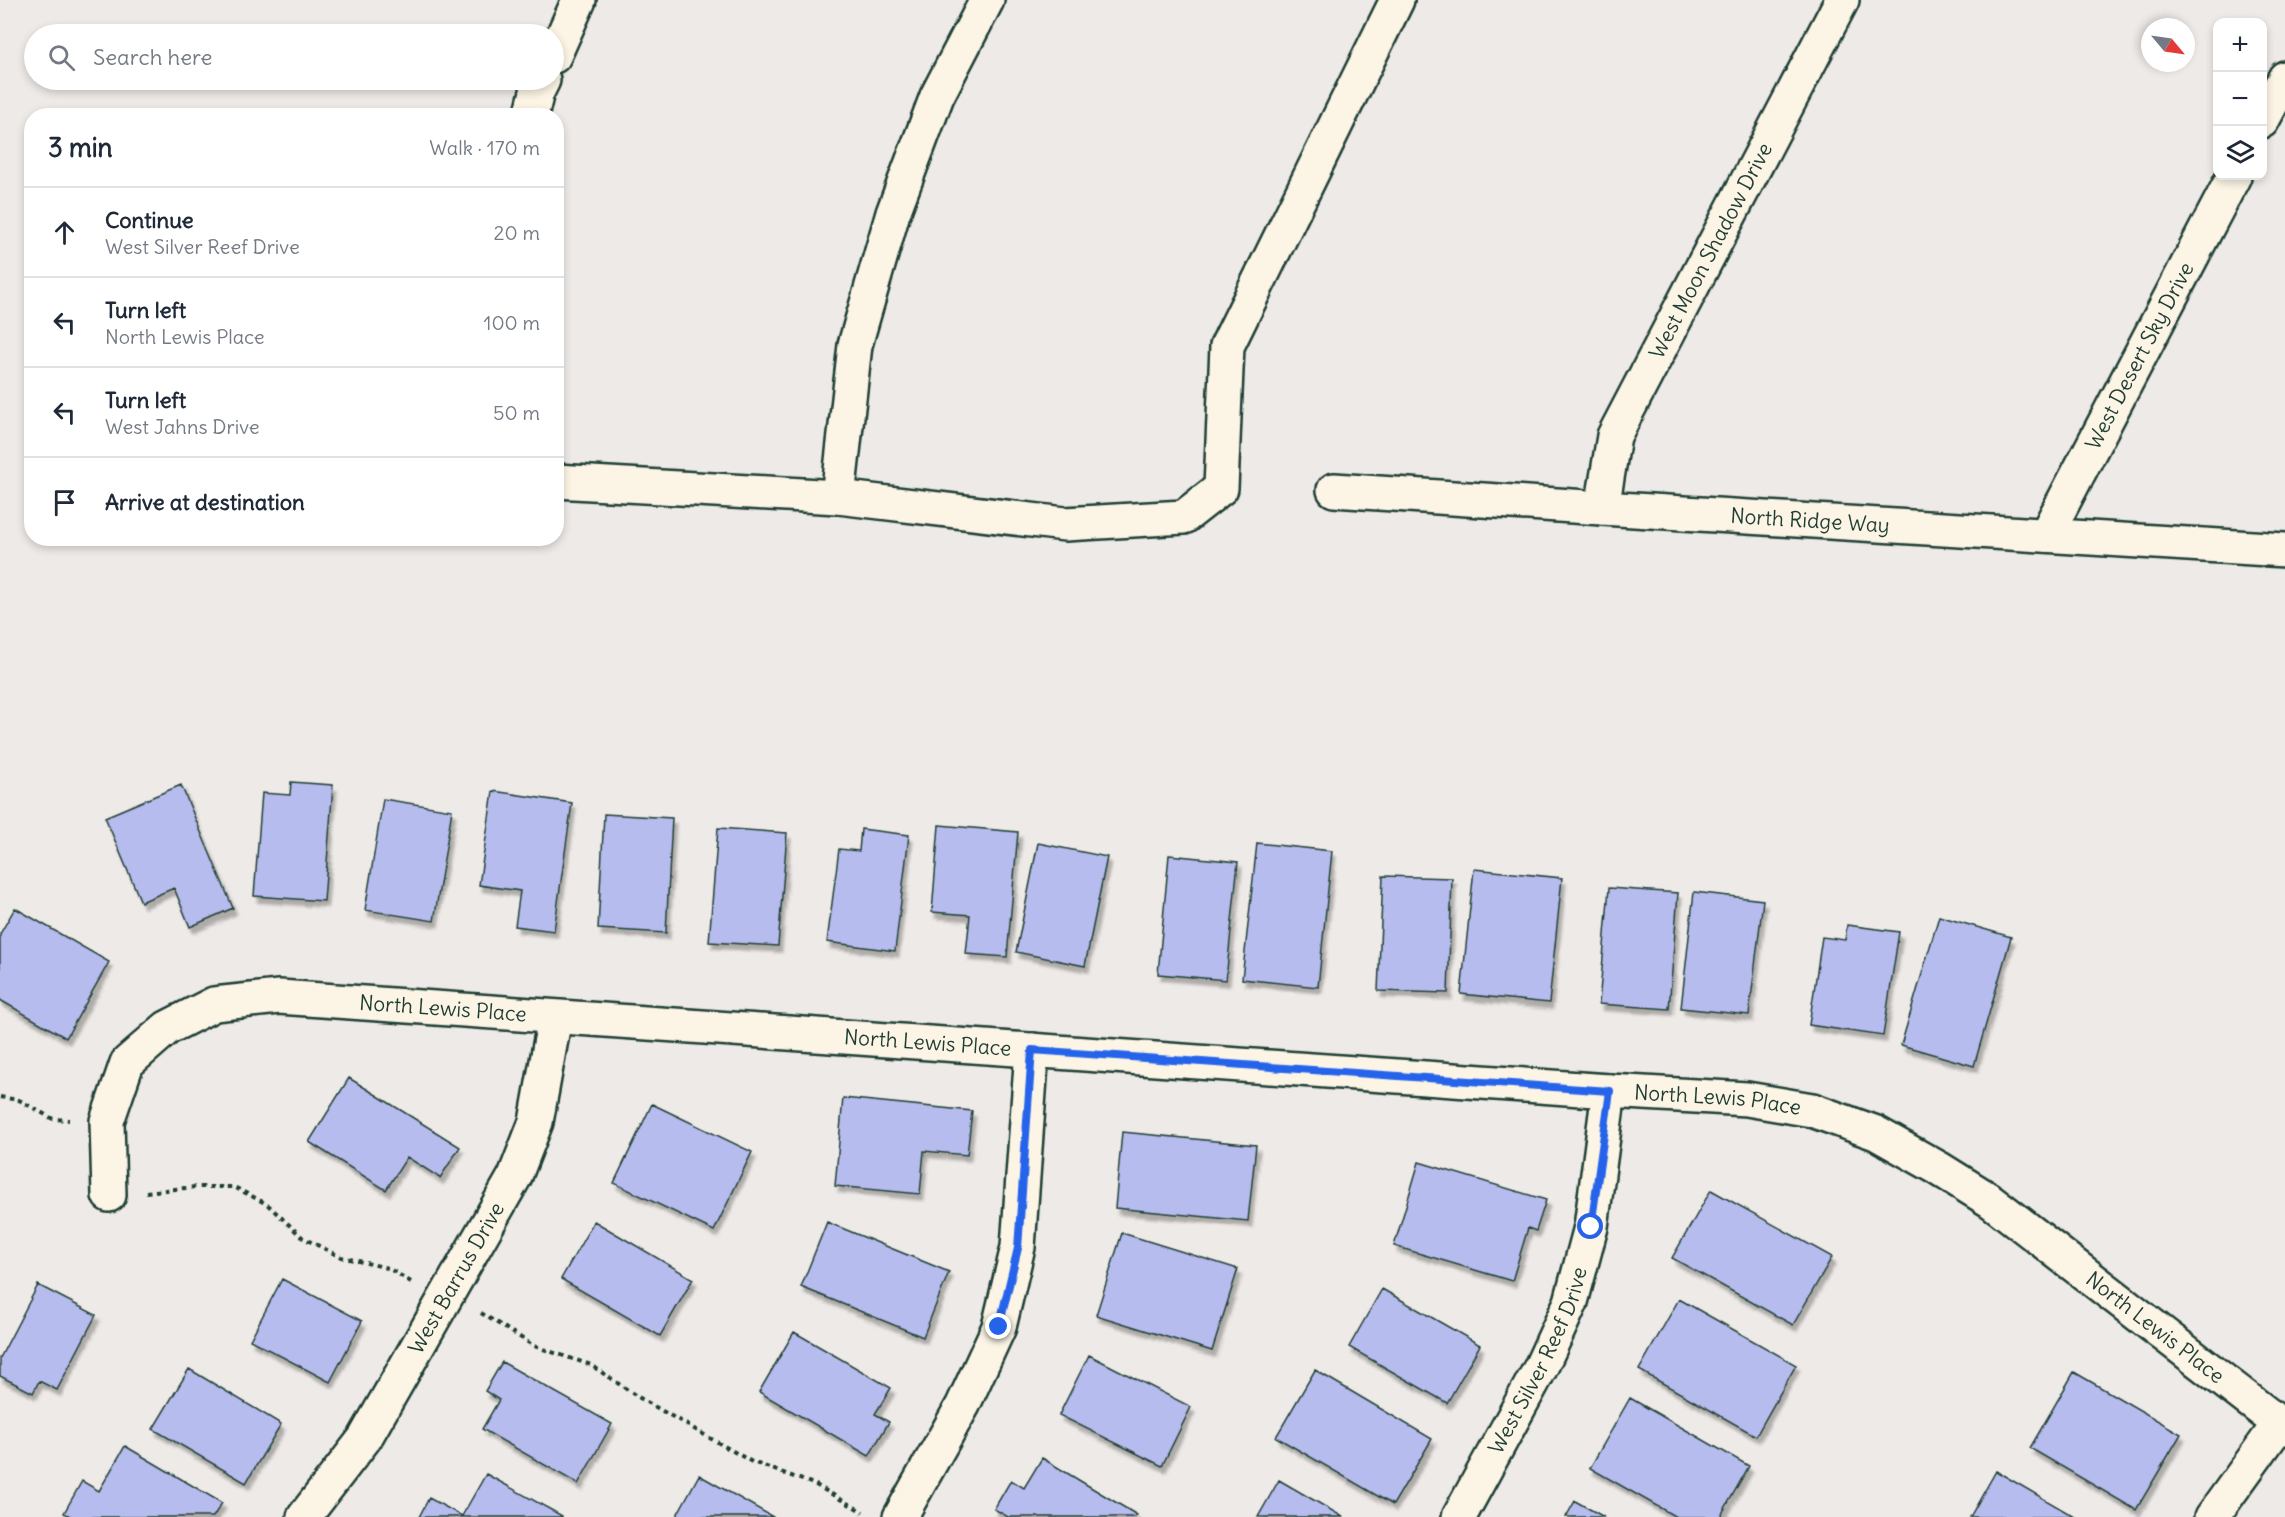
<!DOCTYPE html>
<html lang="en">
<head>
<meta charset="utf-8">
<style>
  body { margin:0; font-family:Delius,sans-serif; background:#f2f2f3; color:#1f2937 }
  .controls { position:absolute; right:18px; top:18px; display:grid; overflow:hidden; border-radius:12px; box-shadow:0 3px 9px #0003 }
  .controls button { width:54px; height:54px; display:grid; place-items:center; padding:0; border:0; border-bottom:2px solid #e0e1e3; background:#fff; color:#1f2937; font:30px sans-serif }
  .compass { position:absolute; left:2141px; top:18px; width:54px; height:54px; border-radius:50%; background:#fff; box-shadow:0 3px 9px #0003; rotate:119deg }
  .stop { position:absolute; width:18px; height:18px; margin:-14px; border:4px solid #2563eb; border-radius:50%; background:#fff }
  .stop.end { background:#2563eb; border-color:#fff; box-shadow:0 2px 6px #0008 }
  .list { margin:0; padding:0; list-style:none }
  h2 { display:flex; justify-content:space-between; align-items:center; height:78px; margin:0; padding:0 24px; font-size:26px }
  h2 small { font-size:20px; font-weight:400; color:#747a83 }
  .list li { display:grid; grid-template-columns:39px 1fr auto; gap:18px; align-items:center; box-sizing:border-box; height:90px; padding:0 24px; border-top:2px solid #e0e1e3 }
  .list b { display:block; font-size:22px; white-space:nowrap }
  .list p { margin:0; font-size:20px; white-space:nowrap; color:#747a83 }
  .list em { font-size:20px; font-style:normal; color:#747a83 }
  .icon { flex:none; width:33px; height:33px; fill:none; stroke:currentColor; stroke-width:2; stroke-linecap:round; stroke-linejoin:round }
  .map { position:relative; flex:none; width:2285px; height:1517px; overflow:hidden }
  .search { position:absolute; background:#fff; box-shadow:0 3px 9px #0003; left:24px; top:24px; width:540px; height:66px; display:flex; align-items:center; gap:15px; box-sizing:border-box; padding:0 21px; border-radius:33px; color:#747a83; font-size:22px }
  .panel { position:absolute; background:#fff; box-shadow:0 3px 9px #0003; left:24px; top:108px; width:540px; height:438px; border-radius:24px }
  .map>svg:first-child { display:block }
</style>
</head>
<body>
<div class="map">
<svg width="2285" height="1517" viewBox="0 0 2285 1517">
  <defs>
    <filter id="shadow"><feDropShadow dx="3.5" dy="6" stdDeviation="1.5" flood-color="#0004"/></filter>
  </defs>
  <rect width="100%" height="100%" fill="#eeeae7"/>
  <filter id="ink" filterUnits="userSpaceOnUse"><feTurbulence type="fractalNoise" baseFrequency=".0167" numOctaves="2"/><feDisplacementMap in="SourceGraphic" scale="12" xChannelSelector="R" yChannelSelector="G"/><feConvolveMatrix kernelMatrix="1 2 1 2 8 2 1 2 1" color-interpolation-filters="sRGB"/></filter>
  <g filter="url(#ink)">
    <path fill="#b7bcee" stroke="#1f3d34" stroke-width="1.5" filter="url(#shadow)" d="M291,782L333,785L324,901L254,896L262,793L290,795Z
      M181,785L233,908L190,927L174,888L141,902L105,817Z
      M493,791L572,803L554,931L515,926L520,891L479,885Z
      M383,799L452,810L434,921L365,910Z
      M604,814L672,818L666,933L598,929Z
      M939,825L1018,832L1007,957L966,954L970,915L932,912Z
      M718,828L787,833L778,946L709,942Z
      M861,829L909,835L895,951L827,942L839,849L859,851Z
      M1038,843L1107,857L1085,966L1016,952Z
      M1257,843L1332,851L1318,987L1242,979Z
      M1169,855L1238,862L1226,980L1158,974Z
      M1474,869L1562,878L1549,1003L1461,994Z
      M1383,876L1452,878L1448,993L1378,991Z
      M1609,888L1678,893L1669,1009L1599,1004Z
      M1694,892L1763,900L1749,1015L1681,1008Z
      M15,908L109,962L66,1038L0,1000V934Z
      M1939,916L2011,937L1974,1066L1901,1045Z
      M1847,925L1899,932L1883,1036L1809,1025L1822,937L1845,940Z
      M349,1078L460,1147L440,1178L407,1157L386,1190L309,1142Z
      M843,1098L972,1111L967,1155L924,1151L920,1194L835,1186Z
      M652,1104L752,1152L714,1231L614,1183Z
      M1122,1132L1256,1145L1248,1221L1115,1208Z
      M1419,1162L1546,1200L1536,1231L1528,1228L1512,1281L1394,1246Z
      M1711,1190L1832,1257L1793,1325L1672,1258Z
      M594,1221L693,1279L660,1336L561,1279Z
      M827,1222L949,1272L923,1337L801,1287Z
      M1122,1233L1238,1269L1212,1351L1096,1315Z
      M282,1279L362,1321L330,1382L250,1340Z
      M38,1285L96,1315L57,1390L39,1381L33,1393L0,1376V1358Z
      M1382,1289L1480,1345L1447,1403L1349,1347Z
      M1679,1299L1796,1365L1756,1436L1639,1370Z
      M794,1332L891,1388L875,1414L889,1422L869,1456L759,1392Z
      M1089,1355L1191,1407L1162,1466L1059,1415Z
      M502,1362L612,1424L578,1484L482,1429L499,1400L485,1391Z
      M189,1369L281,1424L246,1483L153,1429Z
      M1315,1370L1432,1439L1393,1505L1276,1437Z
      M2074,1372L2181,1434L2136,1510L2030,1448Z
      M1630,1398L1749,1466L1720,1517H1676L1590,1468Z
      M125,1446L222,1503L213,1517H72L64,1513L82,1481L99,1491Z
      M1042,1458L1137,1515L1135,1517H1008L994,1509L1011,1480L1024,1488Z
      M1996,1471L2075,1517H1970Z
      M486,1474L562,1516V1517H419L429,1498L462,1516Z
      M699,1475L773,1517H676Z
      M1279,1480L1343,1517H1258Z
      M1575,1501L1604,1517H1566Z"/>
    <g fill="none" stroke-linecap="round" stroke-linejoin="round">
      <defs>
        <g id="street">
          <path d="M554,56L579,0"/>
          <path d="M531,116L537,92L543,80"/>
          <path d="M2262,121L2285,78"/>
          <path d="M556,481L838,497L1065,524L1184,517L1221,488L1227,346L1397,0"/>
          <path id="s1" d="M1334,490L1602,508L2285,550"/>
          <path d="M838,497L855,345L893,213L937,96L987,0"/>
          <path id="s2" d="M1602,508L1614,436L1842,0"/>
          <path id="s3" d="M2046,535L2234,176"/>
          <path id="s4" d="M109,1195L107,1121L127,1063L167,1028L214,1004L279,997L1609,1091L1747,1099L1812,1110L1876,1133L1938,1168L1991,1201L2285,1428"/>
          <path id="s5" d="M304,1517L365,1438L515,1176L536,1122L555,1017"/>
          <path d="M900,1517L963,1405L999,1327L1018,1247L1032,1050"/>
          <path id="s6" d="M1459,1517L1541,1367L1571,1302L1591,1227L1609,1091"/>
          <path d="M2212,1517L2279,1424"/>
        </g>
      </defs>
      <use href="#street" stroke="#1f3d34" stroke-width="38"/>
      <path stroke="#1f3d34" stroke-width="4" stroke-dasharray="4.5 4.5" stroke-linecap="butt" d="M0,1097L19,1100L53,1119L69,1120
        M146,1192L195,1187H234L267,1204L303,1238L341,1257L388,1268L411,1282
        M481,1313L534,1346L591,1365L638,1397L752,1462L814,1484L863,1512"/>
      <use href="#street" stroke="#fcf5e5" stroke-width="33"/>
    </g>
  </g>
  <g fill="none" stroke-linecap="round" stroke-linejoin="round" filter="url(#ink)">
    <path stroke="#2563eb" stroke-width="8" d="M999,1327L1018,1248L1032,1050L1610,1091L1591,1227"/>
  </g>
  <g text-anchor="middle" stroke-width="4.5" stroke-linejoin="round" paint-order="stroke">
    <g font-size="21" fill="#1f3d34" stroke="#fcf5e5">
      <text dy="7" stroke="none"><textPath href="#s2" startOffset="282">West Moon Shadow Drive</textPath></text>
      <text dy="7" stroke="none"><textPath href="#s3" startOffset="202">West Desert Sky Drive</textPath></text>
      <text dy="7" stroke="none"><textPath href="#s1" startOffset="477">North Ridge Way</textPath></text>
      <text dy="7" stroke="none"><textPath href="#s4" startOffset="471">North Lewis Place</textPath></text>
      <text dy="7" stroke="none"><textPath href="#s4" startOffset="957">North Lewis Place</textPath></text>
      <text dy="7" stroke="none"><textPath href="#s4" startOffset="1749">North Lewis Place</textPath></text>
      <text dy="7" stroke="none"><textPath href="#s5" startOffset="284">West Barrus Drive</textPath></text>
      <text dy="7" stroke="none"><textPath href="#s4" startOffset="2253">North Lewis Place</textPath></text>
      <text dy="7" stroke="none"><textPath href="#s6" startOffset="176">West Silver Reef Drive</textPath></text>
    </g>
  </g>
</svg>
<div class="controls">
<button>+</button>
<button>−</button>
<button><svg class="icon" aria-label="layers" viewBox="0 0 24 24"><path d="M12 4l9 5-9 5-9-5zM3 14l9 5 9-5"/></svg></button>
</div>
<svg class="compass" viewBox="-18 -18 36 36"><path d="M0-13l5 13h-10z" fill="#e53935"/><path d="M0 13l5-13h-10z" fill="#747a83"/></svg>
<div class="stop" style="left:1591px;top:1227px"></div>
<div class="stop end" style="left:999px;top:1327px"></div>
<div class="search"><svg class="icon" aria-label="search" viewBox="0 0 24 24"><circle cx="10" cy="10" r="6"/><path d="M15 15l6 6"/></svg>Search here</div>
<section class="panel">
<h2>3 min<small>Walk · 170 m</small></h2>
<ul class="list">
<li><svg class="icon" aria-label="ahead" viewBox="0 0 24 24"><path d="M12 20V5M6 11l6-6 6 6"/></svg><div><b>Continue</b><p>West Silver Reef Drive</p></div><em>20 m</em></li>
<li><svg class="icon" aria-label="left" viewBox="0 0 24 24"><path d="M17 20v-9H6M10 6l-5 5 5 5"/></svg><div><b>Turn left</b><p>North Lewis Place</p></div><em>100 m</em></li>
<li><svg class="icon" aria-label="left" viewBox="0 0 24 24"><path d="M17 20v-9H6M10 6l-5 5 5 5"/></svg><div><b>Turn left</b><p>West Jahns Drive</p></div><em>50 m</em></li>
<li><svg class="icon" aria-label="arrive" viewBox="0 0 24 24"><path d="M6 21V4h12l-3 4 3 4H6"/></svg><div><b>Arrive at destination</b></div></li>
</ul>
</section>
</div>
</body>
</html>
